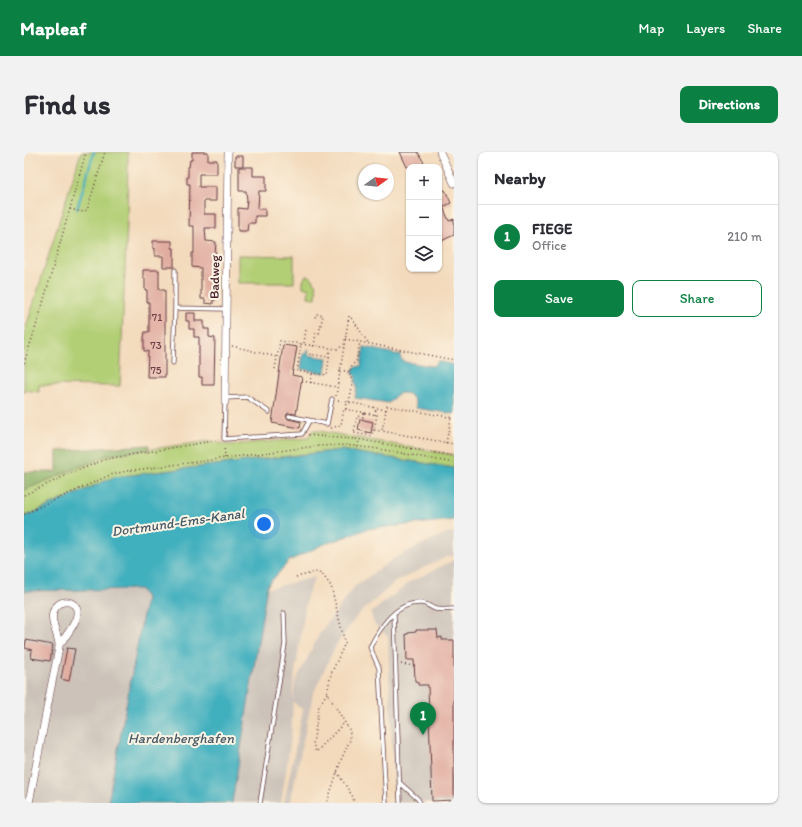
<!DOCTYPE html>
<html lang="en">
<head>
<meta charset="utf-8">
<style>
  body { margin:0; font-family:Itim,sans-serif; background:#f2f2f3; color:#2b2b33 }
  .controls { position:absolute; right:12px; top:12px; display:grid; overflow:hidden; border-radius:8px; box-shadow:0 1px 3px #0004 }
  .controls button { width:36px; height:36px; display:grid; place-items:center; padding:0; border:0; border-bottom:1px solid #e1e1e2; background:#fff; color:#2b2b33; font:20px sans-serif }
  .compass { position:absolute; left:334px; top:12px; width:36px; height:36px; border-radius:50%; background:#fff; box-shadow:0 1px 3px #0004; rotate:75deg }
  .you { position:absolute; left:240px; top:372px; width:14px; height:14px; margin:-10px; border:3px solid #fff; border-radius:50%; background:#1a73e8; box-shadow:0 0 0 6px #1a73e833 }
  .badge { display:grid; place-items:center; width:26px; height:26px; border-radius:50%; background:#0b8043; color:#fff; font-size:13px; font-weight:700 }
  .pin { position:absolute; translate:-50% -33px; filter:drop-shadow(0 1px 2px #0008) }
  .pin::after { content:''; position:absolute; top:21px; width:14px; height:12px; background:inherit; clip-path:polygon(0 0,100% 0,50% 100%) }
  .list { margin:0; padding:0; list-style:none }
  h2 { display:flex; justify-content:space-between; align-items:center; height:52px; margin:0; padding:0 16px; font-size:17px }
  h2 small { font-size:13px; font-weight:400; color:#7c7c81 }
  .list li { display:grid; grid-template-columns:26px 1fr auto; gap:12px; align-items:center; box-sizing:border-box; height:64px; padding:0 16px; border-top:1px solid #e1e1e2 }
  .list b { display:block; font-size:15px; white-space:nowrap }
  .list p { margin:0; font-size:13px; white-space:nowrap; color:#7c7c81 }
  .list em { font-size:13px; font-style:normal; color:#7c7c81 }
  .actions { display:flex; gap:8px; padding:12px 16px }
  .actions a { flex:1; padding:9px 0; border:1px solid #0b8043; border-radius:8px; text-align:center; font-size:14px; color:#0b8043 }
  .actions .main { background:#0b8043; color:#fff }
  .icon { flex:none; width:22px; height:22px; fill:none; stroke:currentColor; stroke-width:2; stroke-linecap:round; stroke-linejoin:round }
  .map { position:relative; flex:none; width:430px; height:651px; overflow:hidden; border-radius:8px }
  header { display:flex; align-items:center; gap:24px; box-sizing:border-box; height:56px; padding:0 20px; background:#0b8043; color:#fff }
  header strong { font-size:19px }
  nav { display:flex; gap:22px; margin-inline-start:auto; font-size:14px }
  .intro { display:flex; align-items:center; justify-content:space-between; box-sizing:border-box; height:96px; padding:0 24px }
  h1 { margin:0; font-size:28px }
  .button { padding:10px 18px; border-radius:8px; background:#0b8043; color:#fff; font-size:14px; font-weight:700 }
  main { display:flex; gap:24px; padding:0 24px }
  aside { flex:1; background:#fff; border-radius:8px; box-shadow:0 1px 3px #0004 }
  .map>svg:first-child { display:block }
</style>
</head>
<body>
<header>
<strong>Mapleaf</strong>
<nav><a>Map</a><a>Layers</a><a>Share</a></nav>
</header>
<div class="intro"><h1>Find us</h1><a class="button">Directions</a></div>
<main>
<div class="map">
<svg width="430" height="651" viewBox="0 0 430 651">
  <rect width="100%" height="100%" fill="#fcf5e5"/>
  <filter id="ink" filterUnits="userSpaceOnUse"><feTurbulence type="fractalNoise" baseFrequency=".025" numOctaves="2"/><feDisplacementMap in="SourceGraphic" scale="8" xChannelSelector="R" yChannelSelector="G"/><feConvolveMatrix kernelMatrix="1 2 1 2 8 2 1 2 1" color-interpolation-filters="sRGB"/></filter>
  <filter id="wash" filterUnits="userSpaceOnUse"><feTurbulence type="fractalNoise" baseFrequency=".012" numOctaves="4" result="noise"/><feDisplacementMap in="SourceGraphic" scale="16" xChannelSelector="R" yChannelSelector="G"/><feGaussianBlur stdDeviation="0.9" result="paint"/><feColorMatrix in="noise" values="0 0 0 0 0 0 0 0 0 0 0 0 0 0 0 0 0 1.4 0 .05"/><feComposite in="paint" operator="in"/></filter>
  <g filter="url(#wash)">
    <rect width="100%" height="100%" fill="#f3dabc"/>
    <path fill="#ccc2b9" d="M430,380V403L420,406L371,430L333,464L312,493L289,542L266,651H260L279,558L269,550L267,586L257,651H0V435H64L114,437H242L291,425L283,444L269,534V549L271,530L296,481L331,434L371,406L415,384Z
      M430,408V651L370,650L364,485L350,472L347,461L386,430Z"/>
    <path fill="#b2cf76" stroke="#7e7750" d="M57,0H104L103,70L96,234L15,233V240L1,238L0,240V182Z
      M214,103L270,104V131H214Z
      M282,123C293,125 293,138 292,146L284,145L285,137L279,135V129Z
      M289,278L430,303V316L317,298L90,325L0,365V338L84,303L186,289L205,293L284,286Z"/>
    <path fill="#8db267" stroke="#6c6849" d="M125,293V297L84,303L0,338V320H33V299Z"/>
    <path fill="#41afbe" stroke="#466774" d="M340,195L376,203L377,207L381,210L408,214L412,212L414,209L430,213V262L392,256C392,247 385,238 374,242C370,244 368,248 365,251L331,246L333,234L331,230L332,226L328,220L331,215L337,214Z
      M283,198H285L284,203L303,206L301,221L277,217L279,202H282Z
      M317,298L430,316V368L343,377L298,393L265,409L243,434L208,651H84L122,446L116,437L0,439V365L90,325Z"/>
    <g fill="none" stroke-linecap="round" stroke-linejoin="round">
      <path stroke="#41afbe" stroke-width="2.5" d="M53,57L70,0"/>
    </g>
    <g id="blocks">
      <path fill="#e1ada1" d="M168,0H184V8H193V22H175V35H192V49H180V62H192V76H181L182,89L192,90L190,116H191V148H189V152L181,151V147H177V116L168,115V101H170V74H165L166,32H163V25H164V15H165L166,8H168Z
        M376,0H394L400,11L392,15H383Z
        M211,4H219V14H211Z
        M215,15H229V24H242V39H235L234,57H241V64H231V71H224L223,79H214V56L222,57L223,48L222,39H215Z
        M421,38L427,51L419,55L425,69L430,67V83L415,90V40Z
        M129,89H148V96H150V115H139V104H131V96L129,97Z
        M119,118H135V138H141V225H123L124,199H120V186L121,180H125V150H123V138H121V126H119Z
        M162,161H171V169H180V177H185V185L191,186L190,233H178V225H175V185H170V177H165V169H162Z
        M259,193L273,195L268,223L278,225L272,262L264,261L262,264L264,267L277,270L276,276L248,271Z
        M336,267L349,270L347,281L334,278Z
        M392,478H413L414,486L418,485V488H430V648L408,649L404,533H394V530L391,529L390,508H383L382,482H384V481L392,480Z
        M2,488L29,493L26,509L7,506L8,498L1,496Z
        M43,496L51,497L45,529L37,527Z"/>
    </g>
  </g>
  <g filter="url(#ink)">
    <use href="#blocks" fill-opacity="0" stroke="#633b41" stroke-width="1"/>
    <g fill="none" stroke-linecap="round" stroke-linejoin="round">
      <defs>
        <path id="service" d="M151,118V156
          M149,211L151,156L202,157
          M201,246L223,245L245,260
          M201,250L200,287L278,282L285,269
          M265,264L303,272L308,247
          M370,462L376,651
          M376,631L394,647L396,651
          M236,651L261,492L260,461
          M362,651L355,516L346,495C356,476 371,450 397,451C402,451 406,455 411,457C417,458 424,457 430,457"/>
        <path id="minor" d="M416,0L430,31
          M201,250L204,0
          M5,651C12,616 18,581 25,546C28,529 32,512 35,495C36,483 22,466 32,455C35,451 40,449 45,450C66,457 41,485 35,493"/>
      </defs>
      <use href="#service" stroke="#633b41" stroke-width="5"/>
      <use href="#minor" stroke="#633b41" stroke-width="8"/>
      <path stroke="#633b41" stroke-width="1.5" stroke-dasharray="1 3" stroke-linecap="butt" d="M46,57L57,60L63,58L81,0
        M321,187L336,190
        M280,191L282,177
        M277,192L313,197L315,195L320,196
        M208,194L253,205
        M290,194L292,181H295L299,163L292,162L291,166
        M305,205L306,197
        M0,211L15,165L62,0
        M251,217L256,189L277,192L273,219L303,223L305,205L284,202
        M316,218L326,220
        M278,229L313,235
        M287,231L288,221
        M312,244L325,164L329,168L345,192
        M314,248L362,258L358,279L430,292
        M325,250L329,231L326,223V220L328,213L332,210L336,190L430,208
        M322,257L323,250
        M362,258L363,254L430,266
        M340,261L339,265L333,264L330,281L348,284L349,278H350
        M351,263L352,256
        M307,276L317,273L320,257L353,263L350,278L357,279
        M284,283L314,286L332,287L430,304
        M422,291L427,266
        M200,293L201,306
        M334,295L335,287
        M0,343L43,323L82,307L195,288
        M0,362L86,323L103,319L293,294L321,293L355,297L430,311
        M272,425L293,420L298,422L307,434L321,491L307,522L303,541L326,579V588L317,608L303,651
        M377,512L390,514
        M303,541L295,554L289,592L292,600L321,570
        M313,620L329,645L330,651"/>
      <use href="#service" stroke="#fff" stroke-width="3.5"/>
      <use href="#minor" stroke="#fff" stroke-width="7"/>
    </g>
  </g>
  <g text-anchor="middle" stroke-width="4" stroke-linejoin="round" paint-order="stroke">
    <g font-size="11" fill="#704248">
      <text x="133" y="169">71</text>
      <text x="132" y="197">73</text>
      <text x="132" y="222">75</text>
    </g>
    <g font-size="13" fill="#4a1f2b" stroke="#fcf5e5">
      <text transform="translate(190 125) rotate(-89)" y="5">Badweg</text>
    </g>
    <g font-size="14" font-style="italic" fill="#465966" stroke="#fcf5e5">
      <text transform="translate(154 370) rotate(-8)" y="5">Dortmund-Ems-Kanal</text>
      <text x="157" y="591">Hardenberghafen</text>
    </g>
  </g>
</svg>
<div class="controls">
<button>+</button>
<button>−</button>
<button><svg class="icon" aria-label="layers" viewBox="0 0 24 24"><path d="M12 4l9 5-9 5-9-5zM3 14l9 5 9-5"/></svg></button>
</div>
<svg class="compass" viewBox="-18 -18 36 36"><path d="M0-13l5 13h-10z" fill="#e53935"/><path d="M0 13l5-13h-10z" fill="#7c7c81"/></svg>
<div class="you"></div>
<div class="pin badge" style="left:399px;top:583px">1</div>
</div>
<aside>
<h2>Nearby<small></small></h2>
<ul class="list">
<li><span class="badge">1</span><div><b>FIEGE</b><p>Office</p></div><em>210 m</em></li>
</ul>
<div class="actions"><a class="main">Save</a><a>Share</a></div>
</aside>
</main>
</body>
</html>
